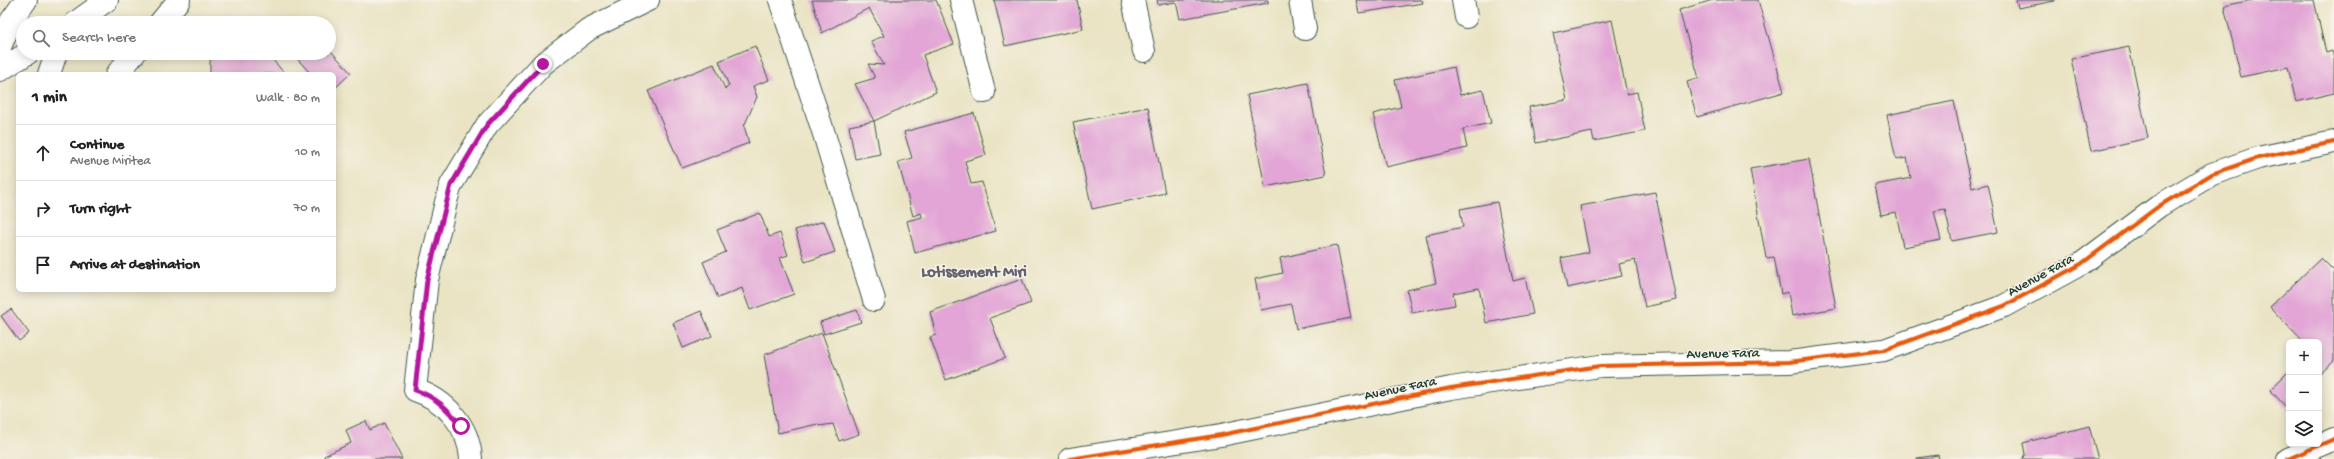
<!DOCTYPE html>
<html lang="en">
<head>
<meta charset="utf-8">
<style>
  body { margin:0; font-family:"Gochi Hand",sans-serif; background:#f2f2f2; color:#222 }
  .controls { position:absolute; right:12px; bottom:12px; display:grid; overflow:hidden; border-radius:6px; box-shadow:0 2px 10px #0003 }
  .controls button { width:36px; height:36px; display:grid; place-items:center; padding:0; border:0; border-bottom:1px solid #e0e0e0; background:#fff; color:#222; font:20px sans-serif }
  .stop { position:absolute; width:12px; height:12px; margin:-9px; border:3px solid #b5179e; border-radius:50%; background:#fff }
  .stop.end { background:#b5179e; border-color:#fff; box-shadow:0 1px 4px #0008 }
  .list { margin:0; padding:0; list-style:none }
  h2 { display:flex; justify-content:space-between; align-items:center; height:52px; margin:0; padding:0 16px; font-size:17px }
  h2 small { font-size:13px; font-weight:400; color:#767676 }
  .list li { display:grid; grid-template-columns:26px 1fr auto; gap:12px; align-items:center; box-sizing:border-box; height:56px; padding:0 16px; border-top:1px solid #e0e0e0 }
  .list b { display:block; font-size:15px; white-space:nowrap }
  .list p { margin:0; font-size:13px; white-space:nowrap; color:#767676 }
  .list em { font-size:13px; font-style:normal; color:#767676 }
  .icon { flex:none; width:22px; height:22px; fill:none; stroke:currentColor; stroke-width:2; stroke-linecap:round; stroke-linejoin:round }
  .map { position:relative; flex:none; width:2334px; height:459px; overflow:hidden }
  .search { position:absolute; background:#fff; box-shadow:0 2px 10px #0003; left:16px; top:16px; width:320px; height:44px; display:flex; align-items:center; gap:10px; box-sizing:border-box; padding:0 14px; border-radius:22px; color:#767676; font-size:15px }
  .panel { position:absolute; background:#fff; box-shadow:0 2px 10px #0003; left:16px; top:72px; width:320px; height:220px; border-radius:6px }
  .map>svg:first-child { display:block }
</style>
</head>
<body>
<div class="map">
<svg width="2334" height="459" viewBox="0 0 2334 459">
  <rect width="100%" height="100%" fill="#f7f3e8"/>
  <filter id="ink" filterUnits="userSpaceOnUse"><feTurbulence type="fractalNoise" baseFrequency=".025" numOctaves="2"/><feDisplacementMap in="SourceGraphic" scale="8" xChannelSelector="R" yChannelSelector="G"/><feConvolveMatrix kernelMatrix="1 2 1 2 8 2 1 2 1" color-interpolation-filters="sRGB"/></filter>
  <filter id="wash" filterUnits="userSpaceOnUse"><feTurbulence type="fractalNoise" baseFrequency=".012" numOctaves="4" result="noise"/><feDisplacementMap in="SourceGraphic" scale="16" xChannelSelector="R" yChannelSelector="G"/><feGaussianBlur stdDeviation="0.9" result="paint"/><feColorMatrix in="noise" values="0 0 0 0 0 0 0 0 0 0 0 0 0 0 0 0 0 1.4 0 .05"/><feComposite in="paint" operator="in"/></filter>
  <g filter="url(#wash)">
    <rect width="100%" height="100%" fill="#eae4c5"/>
    <g id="blocks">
      <path fill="#e2a5d6" d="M812,0H936L954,44L923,55L936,92L874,121L880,154L855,159L849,126L874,121L855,84L875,78L868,64L884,65L871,41L884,36L869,8L822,33Z
        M994,0H1077L1083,29L1005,46Z
        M1157,0H1268V3L1180,19L1176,2L1158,5Z
        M1356,0H1422L1423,3L1359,13Z
        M1713,0H1758L1784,92L1697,117L1687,82L1699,78L1679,10Z
        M2016,0H2055V1L2018,8Z
        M2252,0H2314L2326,53L2332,51L2334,59V93L2296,102L2288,67L2241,77L2224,6Z
        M1612,20L1627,94L1637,92L1645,131L1594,141L1592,132L1536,143L1529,107L1567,100L1553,33Z
        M755,46L769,80L753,86L757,97L744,126L749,143L682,168L648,91L714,64L725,89L729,86L719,61Z
        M2129,47L2148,138L2091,151L2071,59Z
        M329,49L351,73L334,89V74H311L292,53H329Z
        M219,53H267L285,74H210V61Z
        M1454,67L1460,95L1483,90L1491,123L1463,129L1467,148L1386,167L1373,114L1401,107L1395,80Z
        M1308,83L1326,175L1265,187L1247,95Z
        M1954,101L1972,188L1988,184L1998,232L1952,241L1945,209L1934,211L1941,240L1903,247L1896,212L1881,215L1875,185L1911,178L1907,158L1896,160L1887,115Z
        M1148,107L1165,193L1092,209L1073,122Z
        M974,113L986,155L965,161L971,184L982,182L996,231L915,253L907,221L922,217L921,213L913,216L898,162L912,158L904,132Z
        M1809,159L1836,308L1792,316L1788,292L1781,294L1774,257L1766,258L1750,169Z
        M1655,192L1677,300L1645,307L1635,260L1619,264L1622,276L1567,288L1561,258L1589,252L1580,206Z
        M1497,202L1513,281L1525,278L1533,314L1486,323L1479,288L1453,293L1455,305L1412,313L1407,290L1436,283L1426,235L1463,227L1460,209Z
        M760,213L769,237L780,233L788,255L780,258L794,294L750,310L742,288L718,298L703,262L726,252L717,230Z
        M824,221L835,252L805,262L795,230Z
        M1337,245L1351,318L1296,329L1291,304L1261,310L1255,279L1283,273L1280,258Z
        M2321,258L2334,271V360L2319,374V342H2303L2270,307Z
        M1022,279L1031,303L990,318L1005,358L946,380L930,337L936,335L930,312Z
        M11,309L29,333L19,341L1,316Z
        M857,310L861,322L824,334L820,322Z
        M701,311L712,336L683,348L673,323Z
        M822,333L859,434L839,441L833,424L819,426L818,424L778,433L764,355Z
        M2289,371V410L2270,390Z
        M366,421L370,430L384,423L402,459H325L324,456L351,443L346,430Z
        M2089,426L2098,459H2022L2025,454L2023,443Z
        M1938,455L1939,459H1917V458Z"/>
    </g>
  </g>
  <g filter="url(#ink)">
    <use href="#blocks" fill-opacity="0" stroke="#3d564a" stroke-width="1"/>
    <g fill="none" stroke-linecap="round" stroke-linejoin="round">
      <defs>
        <path id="minor" d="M780,0L824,134L874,300
          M961,0L984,92
          M1133,0L1144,51
          M1300,0L1305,29
          M1463,0L1466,17
          M160,23L179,0
          M0,47L11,21L26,0
          M49,74L56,53
          M117,74L135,53
          M1070,459L1221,435L1451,388L1600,366L1789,362L1884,350L2004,306L2081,264L2159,206L2212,174L2258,158L2334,142
          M2288,459L2334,439"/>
        <path id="major" d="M75,23L107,0
          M0,70L28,53
          M471,459C469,426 446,400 415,390L427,280L447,198L451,185L487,125L543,64L589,29L648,0"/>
      </defs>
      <use href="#minor" stroke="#3d564a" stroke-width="24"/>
      <use href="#major" stroke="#3d564a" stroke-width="24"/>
      <use href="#minor" stroke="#fff" stroke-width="22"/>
      <use href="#major" stroke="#fff" stroke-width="22"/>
      <defs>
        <path id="cycleway" d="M1070,459L1221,435L1451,388L1600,366L1789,362L1884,350L2004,306L2081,264L2159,206L2212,174L2258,158L2334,142
          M2288,459L2334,439"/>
      </defs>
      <use href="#cycleway" stroke="#f7f3e8" stroke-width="6"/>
      <use href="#cycleway" stroke="#e8590c" stroke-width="4"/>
    </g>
  </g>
  <g fill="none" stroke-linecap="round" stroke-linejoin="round" filter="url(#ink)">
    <path stroke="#b5179e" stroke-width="5" d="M461,426C448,409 436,397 415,390L427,280L451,185L487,125L543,64"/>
  </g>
  <g text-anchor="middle" stroke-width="3" stroke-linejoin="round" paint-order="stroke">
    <g font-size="14" fill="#1f3d34" stroke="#f7f3e8">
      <text transform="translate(2040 274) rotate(-29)" y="5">Avenue Fara</text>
      <text transform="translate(1723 352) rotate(-1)" y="5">Avenue Fara</text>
      <text transform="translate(1400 387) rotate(-12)" y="5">Avenue Fara</text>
    </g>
    <g font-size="16" font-weight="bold" fill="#63616d" stroke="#f7f3e8">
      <text x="974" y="276">Lotissement Miri</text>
    </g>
  </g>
</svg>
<div class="controls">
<button>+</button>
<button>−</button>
<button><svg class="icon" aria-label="layers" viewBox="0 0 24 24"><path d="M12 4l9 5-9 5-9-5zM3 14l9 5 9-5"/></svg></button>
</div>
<div class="stop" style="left:461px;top:426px"></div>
<div class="stop end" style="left:543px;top:64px"></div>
<div class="search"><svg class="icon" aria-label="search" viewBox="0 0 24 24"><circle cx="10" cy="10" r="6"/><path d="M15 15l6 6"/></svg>Search here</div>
<section class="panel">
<h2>1 min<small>Walk · 80 m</small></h2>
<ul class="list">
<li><svg class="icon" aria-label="ahead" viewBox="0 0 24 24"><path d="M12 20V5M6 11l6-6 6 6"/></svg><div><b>Continue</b><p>Avenue Miritea</p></div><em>10 m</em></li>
<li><svg class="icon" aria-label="right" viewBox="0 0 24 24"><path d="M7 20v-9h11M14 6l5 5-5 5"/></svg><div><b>Turn right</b></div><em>70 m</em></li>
<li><svg class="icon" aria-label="arrive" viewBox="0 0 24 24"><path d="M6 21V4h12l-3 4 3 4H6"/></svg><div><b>Arrive at destination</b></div></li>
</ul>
</section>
</div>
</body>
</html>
